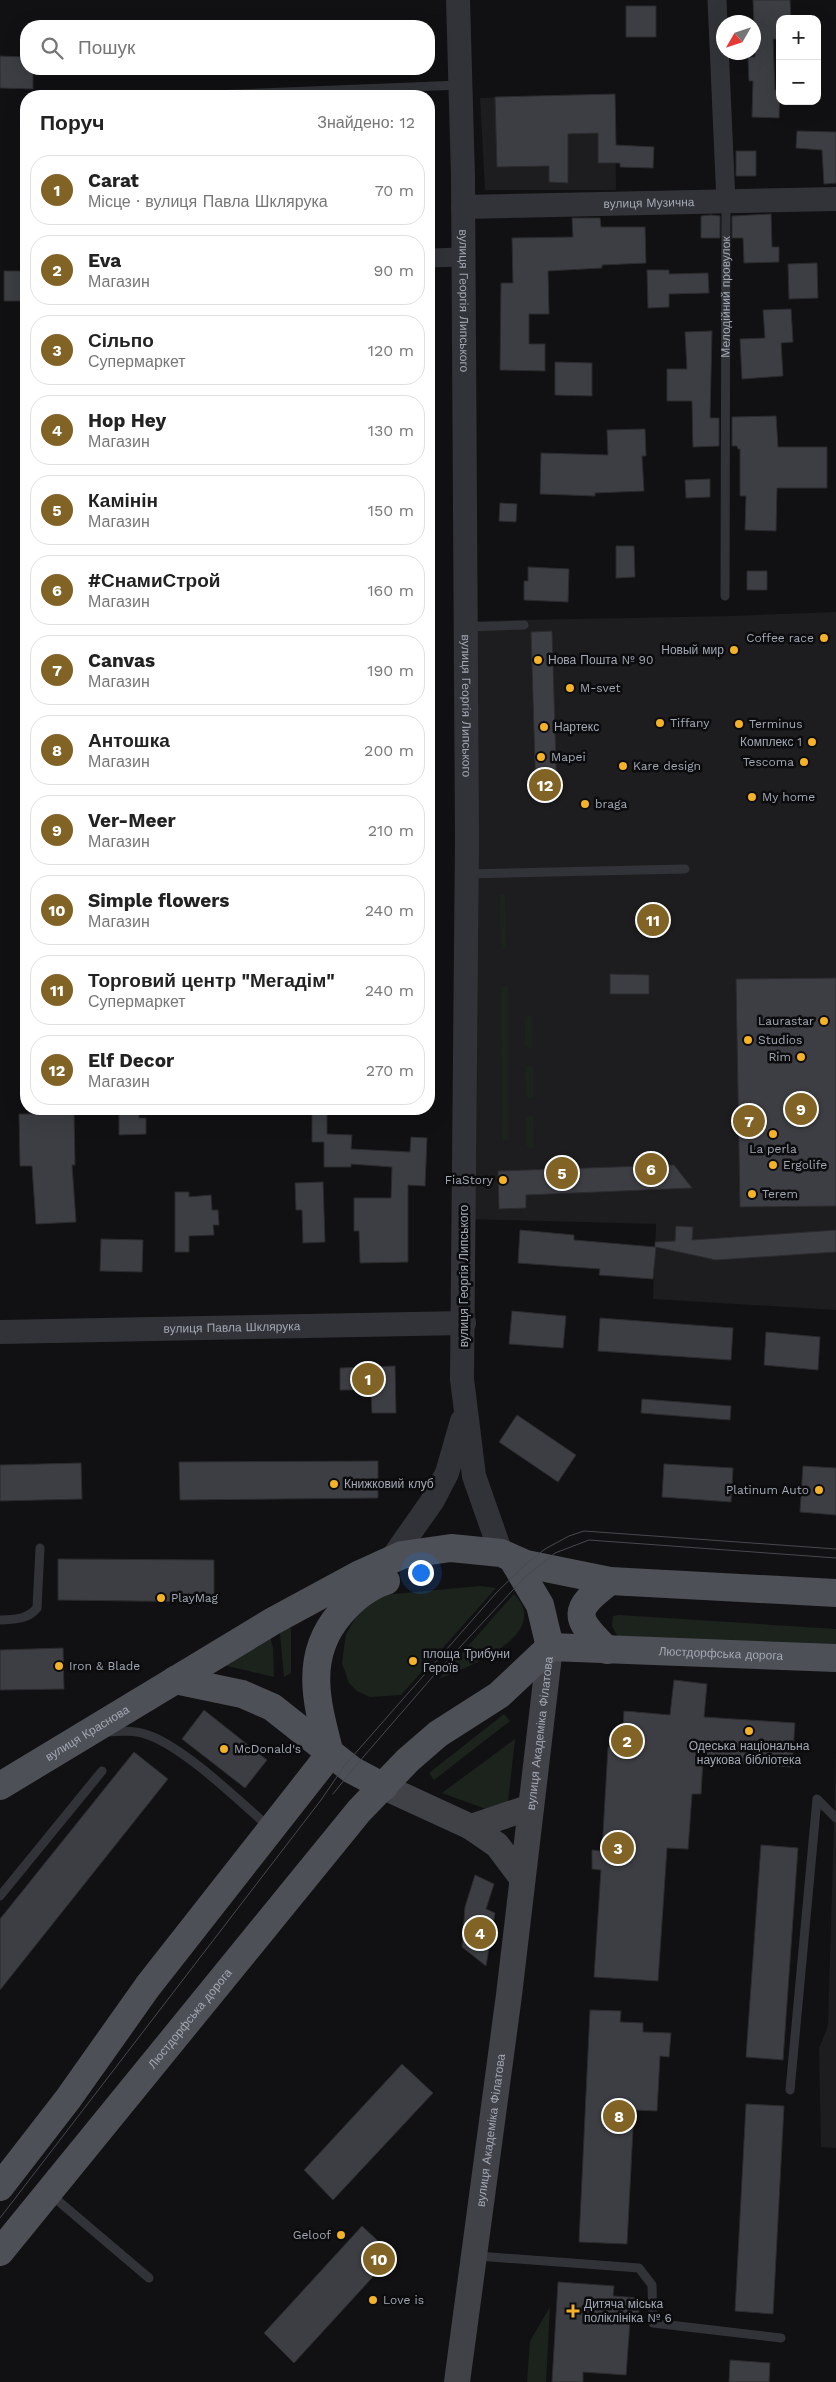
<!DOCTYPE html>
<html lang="uk">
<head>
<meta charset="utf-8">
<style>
  body { margin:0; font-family:"Work Sans",sans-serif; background:#f2f2f2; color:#222 }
  .controls { position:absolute; right:15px; top:15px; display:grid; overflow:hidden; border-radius:10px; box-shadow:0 5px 20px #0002 }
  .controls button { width:45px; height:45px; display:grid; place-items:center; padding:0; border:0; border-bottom:1px solid #e0e0e0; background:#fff; color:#222; font:25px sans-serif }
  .compass { position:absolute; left:716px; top:15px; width:45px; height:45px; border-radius:50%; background:#fff; box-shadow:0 5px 20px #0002; rotate:231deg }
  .you { position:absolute; left:420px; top:1572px; width:18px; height:18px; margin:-12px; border:4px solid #fff; border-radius:50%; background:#1a73e8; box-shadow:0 0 0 8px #1a73e833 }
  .badge { display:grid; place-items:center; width:32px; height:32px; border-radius:50%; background:#806325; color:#fff; font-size:16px; font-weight:700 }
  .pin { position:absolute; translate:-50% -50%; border:2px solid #fff; box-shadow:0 1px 5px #0006 }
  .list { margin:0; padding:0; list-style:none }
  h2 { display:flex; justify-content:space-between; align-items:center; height:65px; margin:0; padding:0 20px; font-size:21px }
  h2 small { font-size:16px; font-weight:400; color:#767676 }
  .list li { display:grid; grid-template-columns:32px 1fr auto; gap:15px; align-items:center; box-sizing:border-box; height:70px; margin:0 10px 10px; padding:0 10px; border:1px solid #e0e0e0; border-radius:20px }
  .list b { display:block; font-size:19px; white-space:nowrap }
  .list p { margin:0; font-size:16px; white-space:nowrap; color:#767676 }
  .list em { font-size:16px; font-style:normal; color:#767676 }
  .icon { flex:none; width:28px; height:28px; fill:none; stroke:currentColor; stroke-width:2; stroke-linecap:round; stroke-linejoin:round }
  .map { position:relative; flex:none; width:836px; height:2382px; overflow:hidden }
  .search { position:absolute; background:#fff; box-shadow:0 5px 20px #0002; left:20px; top:20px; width:415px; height:55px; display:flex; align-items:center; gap:12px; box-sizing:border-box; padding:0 18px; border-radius:20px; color:#767676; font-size:19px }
  .panel { position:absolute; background:#fff; box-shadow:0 5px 20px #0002; left:20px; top:90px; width:415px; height:1025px; border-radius:20px }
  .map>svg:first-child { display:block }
</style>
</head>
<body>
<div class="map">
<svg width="836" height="2382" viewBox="0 0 836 2382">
  <rect width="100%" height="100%" fill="#111113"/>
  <path fill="#1d1d20" d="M615,94L616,190H485L480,98Z
    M836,612V1310L653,1299L656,1224L467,1219L471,621L733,616Z
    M836,1754V2148L821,2147L819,2048L828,2026Z"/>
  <path fill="#1c231d" d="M500,894L505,895L506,949L501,950Z
    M501,987H508V1140H502Z
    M529,1015L532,1017L533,1047L529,1049L525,1045V1018Z
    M529,1065L533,1067V1097L530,1099L526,1095L525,1068Z
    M530,1115L533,1117L534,1147L531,1149L526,1145V1118Z
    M480,1586L496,1588L401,1695L370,1697L357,1691L349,1683L342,1663L344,1648L346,1634L357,1615L362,1608L383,1595Z
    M514,1594C554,1634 467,1668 439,1679Z
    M619,1615L836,1629V1650L618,1637L612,1626L613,1616Z
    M279,1622L287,1624L291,1629V1673L284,1677Z
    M268,1628L273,1648L274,1677L227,1666L224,1663Z
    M504,1714L510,1721L434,1780L429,1773Z
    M515,1739L508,1802L494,1812L442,1793Z
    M550,2307L546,2382H527L530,2341Z"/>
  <path fill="#3d3e43" stroke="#2b2b2f" d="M753,0H790L791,19H780V39H773L775,90H780L779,118L752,117L753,81H749L748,57H755Z
    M626,6H656V37H626Z
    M0,56L26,57V69H33V89L0,88Z
    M615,94L616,145L654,147L653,168L620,167V163H598V133L568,134V183L549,182V166L497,167L495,97Z
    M797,131L836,132V183L824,184L822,150L796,148Z
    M736,151H756V176H736Z
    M771,214L772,247H779V262L744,263L743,238H732V216Z
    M711,215L720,216V238H701V216Z
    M572,218H600L601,227H645L646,263L602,265V268L548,271L549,314H529V344H545V371L500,370L501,283H513L512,238L573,237Z
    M817,263L818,298L789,299L788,264Z
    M647,270H669V274L708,273L709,293L669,294V307L648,308Z
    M4,271H26V301H4Z
    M791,309L793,342L781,343L783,376L742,379L740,339L765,338L763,310Z
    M712,331L710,418H719V446L693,447L692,401H667V369H687L685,332Z
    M555,362L592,363V396L555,395Z
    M776,416L778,447H827V488H777L776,531L745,530L746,496H740V449H738L737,446H732V417Z
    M645,429L646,456H642L644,491L595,493V496L540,494L541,453L608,455L607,430Z
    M710,479V497L686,498L685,480Z
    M500,503L517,504L516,522L499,521Z
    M616,546H634L635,577L616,578Z
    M528,567L569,569L568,602L524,600V581H528Z
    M747,571H767V590H747Z
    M552,631L557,796L536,797L531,632Z
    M610,974L649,975V994H610Z
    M836,978V1206L740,1207L736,979Z
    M119,1109H139V1118H146V1134L119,1135Z
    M19,1114H74L75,1165H72L76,1222L36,1224L32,1166H20Z
    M312,1114H327V1134L352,1135L351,1149L410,1152L411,1137L427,1138L425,1186L408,1185V1262L360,1263L359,1231H354V1198H391L392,1167L351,1164V1167H324V1142H312Z
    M674,1165L692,1188L526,1195V1208L499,1209L498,1171Z
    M323,1182L325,1242L303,1243L302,1210H296L295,1183Z
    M175,1192H189V1197L211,1195L212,1210H218L219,1225H213L214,1235L189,1236V1252H175Z
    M676,1226L693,1227L692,1240L836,1230V1252L716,1260L656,1247L653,1279L599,1275L600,1269L518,1263L520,1230L574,1235V1240L655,1247V1242L675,1241Z
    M101,1239L143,1240L142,1272L100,1271Z
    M512,1311L566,1316L563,1348L509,1344Z
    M600,1318L733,1328L731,1360L598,1351Z
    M766,1332L820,1337L818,1370L764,1365Z
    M395,1366L396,1413H372L371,1390H340V1368Z
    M642,1399L731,1406L730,1420L641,1413Z
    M517,1415L576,1455L558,1482L499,1442Z
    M378,1461V1498L180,1500L179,1462Z
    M81,1463L82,1499L0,1501V1465Z
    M664,1464L733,1468L731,1502L662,1497Z
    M803,1466L836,1468V1515L800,1512Z
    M58,1559L214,1560V1602L58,1600Z
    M63,1648L64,1689L0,1690V1650Z
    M674,1680L707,1684L704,1717L795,1723L792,1767L703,1761L701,1794H692L688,1849L667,1848L658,1981L594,1977L601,1870L592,1869V1850L602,1851L608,1747L622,1748L624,1711L670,1715Z
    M204,1710L267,1760L245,1788L182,1739Z
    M134,1752L168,1779L0,1990V1919Z
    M761,1845L798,1848L783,2060L746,2057Z
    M475,1875L494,1884L486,1909L495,1913L486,1966L462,1947L465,1907Z
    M590,2010L621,2011L620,2022L643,2023V2032L671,2033L669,2057L660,2056L657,2111L634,2110L627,2244L579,2242Z
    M402,2064L433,2093L333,2200L304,2170Z
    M746,2104L784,2106L773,2314L735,2311Z
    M362,2226L393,2255L294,2363L264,2333Z
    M558,2282L614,2286L613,2296L640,2298L638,2322L630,2321L626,2375L583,2372V2382H552Z
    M730,2360L770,2363L769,2382H729Z"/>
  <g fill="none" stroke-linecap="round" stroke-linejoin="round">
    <g stroke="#323338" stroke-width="9">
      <path d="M184,96L460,85"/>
      <path id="s1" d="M725,596L726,202"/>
      <path d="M467,627L524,625"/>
      <path d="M467,874L685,869"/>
      <path d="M0,1620C15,1619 27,1620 37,1608L40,1548"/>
      <path d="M106,1732C120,1731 135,1730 148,1735C185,1748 238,1800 269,1827"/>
      <path d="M0,1896L102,1771"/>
      <path d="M790,2090L817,1799L836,1818"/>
      <path d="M50,2194L149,2278"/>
      <path d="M477,2256L639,2268L652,2285L653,2323L781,2338"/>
    </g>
    <path stroke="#323338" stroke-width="19" d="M717,0L726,202
      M429,258L462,257"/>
    <g stroke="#323338" stroke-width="24">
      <path id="s2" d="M458,0L463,177L467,840L462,1379L474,1476L501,1553"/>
      <path id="s3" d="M463,207L836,199"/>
      <path id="s4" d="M0,1332L464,1323"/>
      <path d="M386,1567L433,1500L447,1473L462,1421"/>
    </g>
    <g stroke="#404248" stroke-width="26">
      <path d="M384,1787L471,1827L497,1845L522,1878"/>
      <path d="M471,1827L531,1807"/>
      <path id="s5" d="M457,2382L509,1995L550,1647"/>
    </g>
    <g stroke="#4e5057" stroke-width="28">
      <path d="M513,1560L540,1605L550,1647"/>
      <path id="s6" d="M550,1647L836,1658"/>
      <path d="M607,1650C573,1617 572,1610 610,1581"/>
      <path d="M175,1680L242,1694L272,1707L352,1770L384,1787"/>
      <path d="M330,1754C317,1704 303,1657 340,1614C353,1599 367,1587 386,1581"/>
      <path id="s7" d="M0,1786L273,1621L358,1575L402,1555L451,1548L501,1553L526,1564L610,1581L836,1593"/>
      <path d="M0,2187L68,2099L148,1986L330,1754"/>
      <path id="s8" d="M0,2252L359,1811L408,1760L438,1734L499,1695L550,1647"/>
    </g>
    <path stroke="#47494f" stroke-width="1" d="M333,1794L352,1770L435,1674L525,1577L555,1553L589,1540L836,1558
      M0,2218L321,1800L345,1765L496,1593L526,1564L545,1549L569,1536L584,1531L836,1549"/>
  </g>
  <g fill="#f4b229" stroke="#0c0c0e" stroke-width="2">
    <circle cx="824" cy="638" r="5"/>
    <circle cx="734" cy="650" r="5"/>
    <circle cx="538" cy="660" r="5"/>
    <circle cx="570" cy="688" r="5"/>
    <circle cx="660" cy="723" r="5"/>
    <circle cx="739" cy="724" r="5"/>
    <circle cx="544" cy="727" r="5"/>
    <circle cx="812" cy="742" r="5"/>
    <circle cx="541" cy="757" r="5"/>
    <circle cx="804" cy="762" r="5"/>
    <circle cx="623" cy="766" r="5"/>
    <circle cx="752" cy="797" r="5"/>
    <circle cx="585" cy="804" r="5"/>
    <circle cx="824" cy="1021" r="5"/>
    <circle cx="748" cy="1040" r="5"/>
    <circle cx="801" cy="1057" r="5"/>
    <circle cx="773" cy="1134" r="5"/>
    <circle cx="773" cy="1165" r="5"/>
    <circle cx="503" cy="1180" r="5"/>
    <circle cx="752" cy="1194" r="5"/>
    <circle cx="334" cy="1484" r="5"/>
    <circle cx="819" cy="1490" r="5"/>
    <circle cx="161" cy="1598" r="5"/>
    <circle cx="413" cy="1661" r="5"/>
    <circle cx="59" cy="1666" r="5"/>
    <circle cx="749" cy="1731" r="5"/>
    <circle cx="224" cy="1749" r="5"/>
    <circle cx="341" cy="2235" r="5"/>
    <circle cx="373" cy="2300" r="5"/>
    <path d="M570.5 2303.5h5v5h5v5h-5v5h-5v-5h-5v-5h5z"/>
  </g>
  <g text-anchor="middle" stroke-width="5" stroke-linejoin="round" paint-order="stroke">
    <g font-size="12" fill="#a2a8b4" stroke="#0c0c0e">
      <text dy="4" stroke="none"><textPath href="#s3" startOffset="186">вулиця Музична</textPath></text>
      <text dy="4" stroke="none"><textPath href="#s1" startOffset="299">Мелодійний провулок</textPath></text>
      <text dy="4" stroke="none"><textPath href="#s2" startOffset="301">вулиця Георгія Липського</textPath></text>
      <text dy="4" stroke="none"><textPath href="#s2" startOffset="706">вулиця Георгія Липського</textPath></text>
      <text transform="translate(464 1276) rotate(-90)" y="4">вулиця Георгія Липського</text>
      <text dy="4" stroke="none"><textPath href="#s4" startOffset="232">вулиця Павла Шклярука</textPath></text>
      <text dy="4" stroke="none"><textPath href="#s6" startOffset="171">Люстдорфська дорога</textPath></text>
      <text dy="4" stroke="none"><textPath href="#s7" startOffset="102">вулиця Краснова</textPath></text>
      <text dy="4" stroke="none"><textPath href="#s5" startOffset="654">вулиця Академіка Філатова</textPath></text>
      <text dy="4" stroke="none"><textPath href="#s8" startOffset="301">Люстдорфська дорога</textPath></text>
      <text dy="4" stroke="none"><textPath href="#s5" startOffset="254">вулиця Академіка Філатова</textPath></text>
    </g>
    <g font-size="12" fill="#a2a8b4" stroke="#0c0c0e" text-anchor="start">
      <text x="814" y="642" text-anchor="end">Coffee race</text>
      <text x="724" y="654" text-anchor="end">Новый мир</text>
      <text x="548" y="664">Нова Пошта № 90</text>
      <text x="580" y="692">M-svet</text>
      <text x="670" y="727">Tiffany</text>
      <text x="749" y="728">Terminus</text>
      <text x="554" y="731">Нартекс</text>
      <text x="802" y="746" text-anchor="end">Комплекс 1</text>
      <text x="551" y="761">Mapei</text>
      <text x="794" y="766" text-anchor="end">Tescoma</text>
      <text x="633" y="770">Kare design</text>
      <text x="762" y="801">My home</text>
      <text x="595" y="808">braga</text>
      <text x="814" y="1025" text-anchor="end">Laurastar</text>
      <text x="758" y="1044">Studios</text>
      <text x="791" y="1061" text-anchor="end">Rim</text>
      <text x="773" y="1153" text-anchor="middle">La perla</text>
      <text x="783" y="1169">Ergolife</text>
      <text x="493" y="1184" text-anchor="end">FiaStory</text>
      <text x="762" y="1198">Terem</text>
      <text x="344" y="1488">Книжковий клуб</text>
      <text x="809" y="1494" text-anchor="end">Platinum Auto</text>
      <text x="171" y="1602">PlayMag</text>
      <text x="423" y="1658">площа Трибуни<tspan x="423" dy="14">Героїв</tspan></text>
      <text x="69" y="1670">Iron &amp; Blade</text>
      <text x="749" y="1750" text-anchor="middle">Одеська національна<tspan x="749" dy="14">наукова бібліотека</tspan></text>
      <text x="234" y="1753">McDonald's</text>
      <text x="331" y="2239" text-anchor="end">Geloof</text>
      <text x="383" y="2304">Love is</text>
      <text x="584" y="2308">Дитяча міська<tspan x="584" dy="14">поліклініка № 6</tspan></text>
    </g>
  </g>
</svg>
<div class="controls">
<button>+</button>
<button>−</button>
</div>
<svg class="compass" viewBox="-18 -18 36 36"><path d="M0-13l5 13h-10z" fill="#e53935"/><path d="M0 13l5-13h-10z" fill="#767676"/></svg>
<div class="you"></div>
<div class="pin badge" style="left:368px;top:1379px">1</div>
<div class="pin badge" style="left:627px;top:1741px">2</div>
<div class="pin badge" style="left:618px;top:1848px">3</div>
<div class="pin badge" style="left:480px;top:1933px">4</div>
<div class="pin badge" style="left:562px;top:1173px">5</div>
<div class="pin badge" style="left:651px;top:1169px">6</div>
<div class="pin badge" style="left:749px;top:1121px">7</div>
<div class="pin badge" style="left:619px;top:2116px">8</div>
<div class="pin badge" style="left:801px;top:1109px">9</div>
<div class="pin badge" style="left:379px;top:2259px">10</div>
<div class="pin badge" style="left:653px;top:920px">11</div>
<div class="pin badge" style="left:545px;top:785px">12</div>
<div class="search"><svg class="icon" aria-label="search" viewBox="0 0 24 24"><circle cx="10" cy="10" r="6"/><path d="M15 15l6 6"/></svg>Пошук</div>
<section class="panel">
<h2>Поруч<small>Знайдено: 12</small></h2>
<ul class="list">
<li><span class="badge">1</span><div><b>Carat</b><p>Місце · вулиця Павла Шклярука</p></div><em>70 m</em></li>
<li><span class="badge">2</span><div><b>Eva</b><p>Магазин</p></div><em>90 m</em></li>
<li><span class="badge">3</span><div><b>Сільпо</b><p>Супермаркет</p></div><em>120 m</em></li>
<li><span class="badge">4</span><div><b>Hop Hey</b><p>Магазин</p></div><em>130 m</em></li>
<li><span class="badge">5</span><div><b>Камінін</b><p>Магазин</p></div><em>150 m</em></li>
<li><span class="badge">6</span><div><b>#СнамиСтрой</b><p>Магазин</p></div><em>160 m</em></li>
<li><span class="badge">7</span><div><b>Canvas</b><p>Магазин</p></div><em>190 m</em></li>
<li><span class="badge">8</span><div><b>Антошка</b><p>Магазин</p></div><em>200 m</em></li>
<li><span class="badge">9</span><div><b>Ver-Meer</b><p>Магазин</p></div><em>210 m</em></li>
<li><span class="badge">10</span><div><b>Simple flowers</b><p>Магазин</p></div><em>240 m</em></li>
<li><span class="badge">11</span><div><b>Торговий центр &quot;Мегадім&quot;</b><p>Супермаркет</p></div><em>240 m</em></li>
<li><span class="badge">12</span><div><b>Elf Decor</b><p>Магазин</p></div><em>270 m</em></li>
</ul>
</section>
</div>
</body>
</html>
